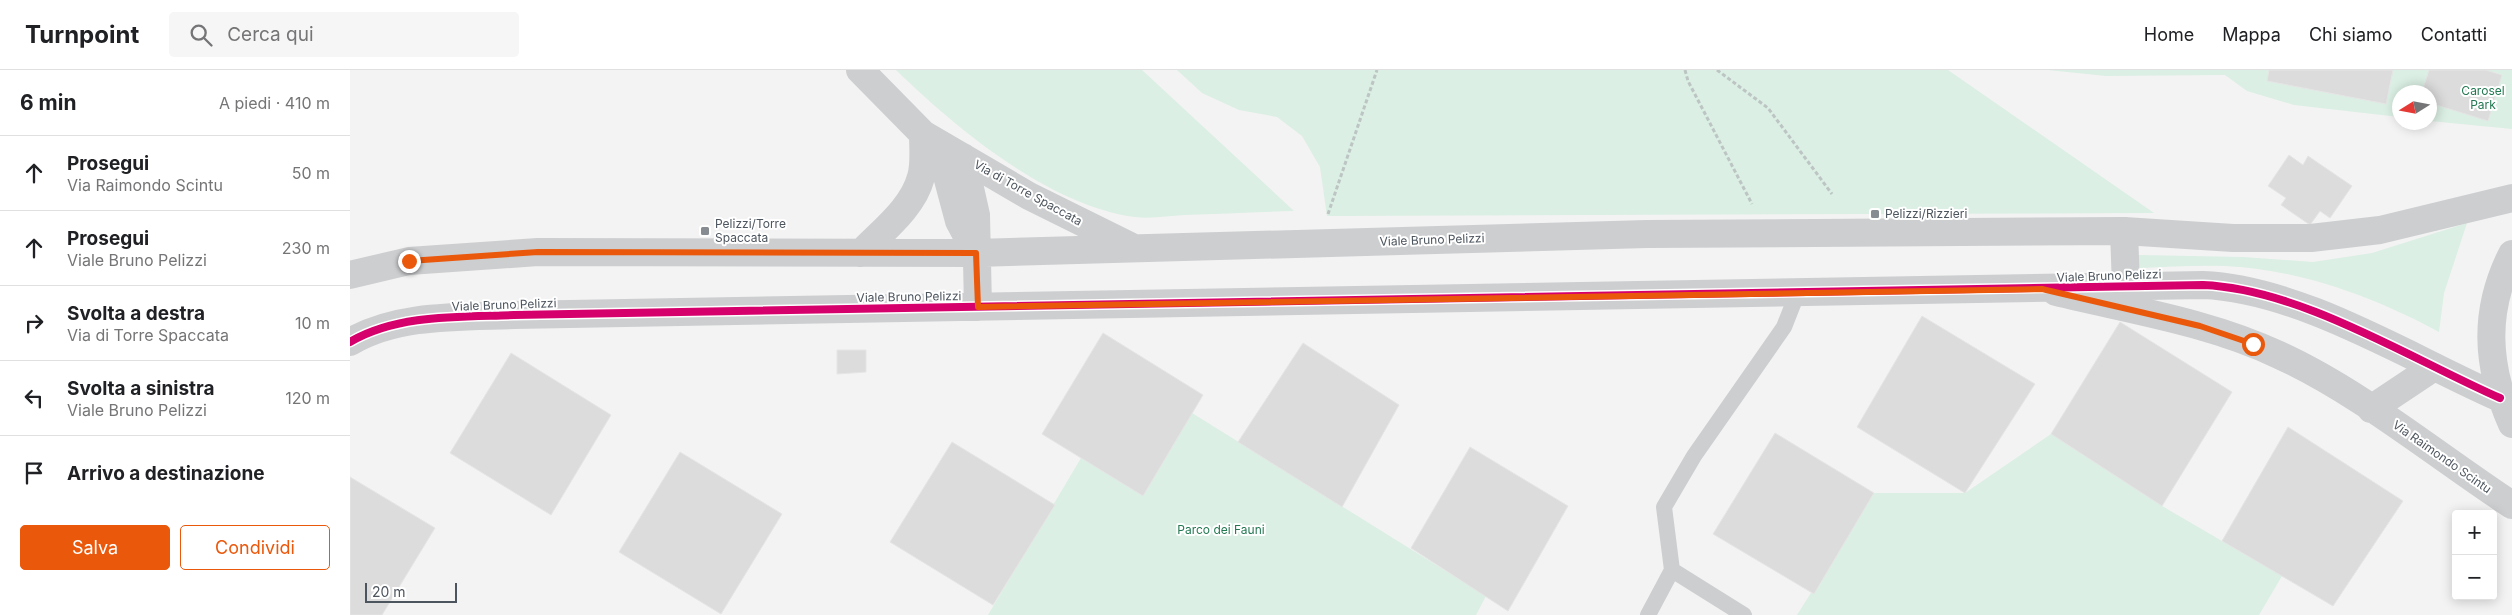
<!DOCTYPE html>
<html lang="it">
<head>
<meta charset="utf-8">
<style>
  body { margin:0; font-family:Inter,sans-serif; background:#f6f6f6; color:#202124 }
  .controls { position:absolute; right:15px; bottom:15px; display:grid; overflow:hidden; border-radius:5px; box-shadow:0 2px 12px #0003 }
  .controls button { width:45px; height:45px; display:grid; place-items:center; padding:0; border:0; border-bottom:1px solid #e0e0e0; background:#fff; color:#202124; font:25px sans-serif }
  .compass { position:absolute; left:2042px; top:15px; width:45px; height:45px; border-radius:50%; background:#fff; box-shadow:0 2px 12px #0003; rotate:259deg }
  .scale { position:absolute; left:15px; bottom:12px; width:92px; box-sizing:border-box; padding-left:5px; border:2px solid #4c545d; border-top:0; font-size:14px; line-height:18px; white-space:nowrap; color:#4c545d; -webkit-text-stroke:4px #fff; paint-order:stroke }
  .stop { position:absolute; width:15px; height:15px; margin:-11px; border:4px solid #ea580c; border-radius:50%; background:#fff }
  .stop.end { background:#ea580c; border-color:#fff; box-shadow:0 1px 5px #0008 }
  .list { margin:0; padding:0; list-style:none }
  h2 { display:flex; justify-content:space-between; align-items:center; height:65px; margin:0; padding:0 20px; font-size:21px }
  h2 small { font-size:16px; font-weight:400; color:#757577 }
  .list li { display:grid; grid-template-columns:32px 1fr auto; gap:15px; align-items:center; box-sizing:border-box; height:75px; padding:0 20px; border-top:1px solid #e0e0e0 }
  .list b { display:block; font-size:19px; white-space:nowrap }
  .list p { margin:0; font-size:16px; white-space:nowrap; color:#757577 }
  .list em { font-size:16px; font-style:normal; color:#757577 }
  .actions { display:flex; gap:10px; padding:15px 20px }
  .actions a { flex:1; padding:11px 0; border:1px solid #ea580c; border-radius:5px; text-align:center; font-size:18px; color:#ea580c }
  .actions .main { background:#ea580c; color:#fff }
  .icon { flex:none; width:28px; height:28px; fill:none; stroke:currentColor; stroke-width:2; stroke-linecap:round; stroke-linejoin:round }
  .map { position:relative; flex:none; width:2162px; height:545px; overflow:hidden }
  header { display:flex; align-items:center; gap:30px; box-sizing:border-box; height:70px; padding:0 25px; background:#fff; border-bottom:1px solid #e0e0e0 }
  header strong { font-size:24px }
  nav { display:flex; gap:28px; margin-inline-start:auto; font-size:18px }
  .search { width:350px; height:45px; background:#f6f6f6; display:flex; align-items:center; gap:12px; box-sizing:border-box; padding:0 18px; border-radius:5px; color:#757577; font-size:19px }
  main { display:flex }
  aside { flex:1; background:#fff }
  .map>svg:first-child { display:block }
</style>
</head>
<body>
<header>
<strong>Turnpoint</strong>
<div class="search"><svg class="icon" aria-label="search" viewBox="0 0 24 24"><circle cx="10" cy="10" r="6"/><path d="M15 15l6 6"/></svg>Cerca qui</div>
<nav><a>Home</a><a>Mappa</a><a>Chi siamo</a><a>Contatti</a></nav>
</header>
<main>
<aside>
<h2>6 min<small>A piedi · 410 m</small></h2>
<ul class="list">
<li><svg class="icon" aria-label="ahead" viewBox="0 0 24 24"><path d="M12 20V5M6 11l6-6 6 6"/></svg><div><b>Prosegui</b><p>Via Raimondo Scintu</p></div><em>50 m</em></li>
<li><svg class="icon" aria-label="ahead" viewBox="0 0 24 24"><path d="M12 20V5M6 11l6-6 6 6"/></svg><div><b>Prosegui</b><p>Viale Bruno Pelizzi</p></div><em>230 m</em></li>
<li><svg class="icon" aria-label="right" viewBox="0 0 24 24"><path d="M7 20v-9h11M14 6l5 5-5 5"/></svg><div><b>Svolta a destra</b><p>Via di Torre Spaccata</p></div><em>10 m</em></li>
<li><svg class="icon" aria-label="left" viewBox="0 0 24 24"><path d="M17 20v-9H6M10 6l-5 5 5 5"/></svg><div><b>Svolta a sinistra</b><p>Viale Bruno Pelizzi</p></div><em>120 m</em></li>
<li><svg class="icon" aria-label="arrive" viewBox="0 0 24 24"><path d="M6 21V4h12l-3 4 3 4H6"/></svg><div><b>Arrivo a destinazione</b></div></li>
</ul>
<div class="actions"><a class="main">Salva</a><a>Condividi</a></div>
</aside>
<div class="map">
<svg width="2162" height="545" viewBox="0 0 2162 545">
  <rect width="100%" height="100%" fill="#f3f3f3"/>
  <path fill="#dbefe4" d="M546,0H792L944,141C908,142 871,144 834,145C819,146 800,149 785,147C698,135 607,59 546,0Z
    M827,0H1598L1804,143L977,146L970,97L952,66L927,47L889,40L852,23Z
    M1698,0H2162V59L2080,51V22H2050L2049,47L1944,35L1897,21L1875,5L1756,6Z
    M2117,153L2094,223L2089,262C2024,227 1949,199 1874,196C1846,195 1818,197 1790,198L1784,192L1789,185L1893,187L1963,192L2022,183Z
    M842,343L1136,526L1126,545H638L731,388L793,426Z
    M1701,364L1812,436L1932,506L1909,545H1447L1524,423H1615Z"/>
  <path fill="#dcdcdd" stroke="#e5e5e5" d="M1919,0H2043L2036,34L1917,11Z
    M2079,0H2136L2152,5L2138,51L2080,33V22H2072Z
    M1939,85L1953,95L1958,86L2002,116L1980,148L1970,141L1960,155L1931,135L1936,128L1918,116Z
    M1572,246L1685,314L1615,423L1507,357Z
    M1770,252L1882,322L1812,436L1701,364Z
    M753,263L853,325L793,426L692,364Z
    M953,273L1049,335L992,437L888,372Z
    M487,280H516V302L487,304Z
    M161,283L261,345L201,445L100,383Z
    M1938,357L2053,431L1983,536L1872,471Z
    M1425,363L1524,423L1464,524L1363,464Z
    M602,372L705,435L643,535L540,472Z
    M1120,377L1218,436L1158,541L1061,478Z
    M330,382L432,444L371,544L269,482Z
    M0,407L85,458L32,545H0Z"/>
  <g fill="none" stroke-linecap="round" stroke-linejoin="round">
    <path stroke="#bcc5c3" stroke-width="3" stroke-dasharray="4 2.5" stroke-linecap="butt" d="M1335,0L1338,11L1402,134
      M1367,0L1418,38L1482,124
      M978,144L1027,0"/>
    <path stroke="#cdced0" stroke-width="16" d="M1322,500L1394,545
      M1298,545L1322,500L1314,437L1344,386L1434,257L1447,224"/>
    <path stroke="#cdced0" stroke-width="28" d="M1774,161L1776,216
      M1706,222C1780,240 1859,252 1929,285C2010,322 2087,386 2162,435
      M2021,339L2084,297"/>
    <path stroke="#cdced0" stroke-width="28" d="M510,0L573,64L583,77L597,106L609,151L626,183
      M573,64L679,126L780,176
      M613,87L626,145L628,237
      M511,183C532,161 563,138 571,107C575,94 573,78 573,64
      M2162,184C2133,241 2136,296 2162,354
      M0,205L59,191L188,182L626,183L1297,164L1774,161L1883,168H1961L2030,160L2162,128
      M0,272C47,244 110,247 164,245L1853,215C1951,219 2061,289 2150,328"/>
    <defs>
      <path id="cycleway" d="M0,272C47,244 110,247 164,245L1853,215C1951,219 2061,289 2150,328"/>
    </defs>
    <use href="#cycleway" stroke="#fff" stroke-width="11"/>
    <use href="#cycleway" stroke="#d6006c" stroke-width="8"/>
  </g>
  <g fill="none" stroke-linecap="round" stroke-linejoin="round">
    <path stroke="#ea580c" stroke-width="6" d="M59,191L188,182L626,183L628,237L1692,219L1850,256L1903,274"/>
  </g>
  <g fill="#868c92" stroke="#fff" stroke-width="2">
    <rect x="1520" y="139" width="10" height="10" rx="2.5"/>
    <rect x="350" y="156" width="10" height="10" rx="2.5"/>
  </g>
  <g text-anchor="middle" stroke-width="4" stroke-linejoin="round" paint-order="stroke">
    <g font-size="12" fill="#237852" stroke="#fff">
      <text x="2133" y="25">Carosel<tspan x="2133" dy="14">Park</tspan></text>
      <text x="871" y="464">Parco dei Fauni</text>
    </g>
    <g font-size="12" fill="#4c545d" stroke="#fff">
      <text transform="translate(678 123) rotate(29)" y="4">Via di Torre Spaccata</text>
      <text transform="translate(1082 170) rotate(-2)" y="4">Viale Bruno Pelizzi</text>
      <text transform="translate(1759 206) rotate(-2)" y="4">Viale Bruno Pelizzi</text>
      <text transform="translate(559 227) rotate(-1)" y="4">Viale Bruno Pelizzi</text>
      <text transform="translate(154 235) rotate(-2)" y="4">Viale Bruno Pelizzi</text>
      <text transform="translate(2092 387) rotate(35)" y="4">Via Raimondo Scintu</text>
    </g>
    <g font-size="12" fill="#4c545d" stroke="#fff" text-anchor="start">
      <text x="1535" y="148">Pelizzi/Rizzieri</text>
      <text x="365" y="158">Pelizzi/Torre<tspan x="365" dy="14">Spaccata</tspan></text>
    </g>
  </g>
</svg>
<div class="controls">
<button>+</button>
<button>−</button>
</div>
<svg class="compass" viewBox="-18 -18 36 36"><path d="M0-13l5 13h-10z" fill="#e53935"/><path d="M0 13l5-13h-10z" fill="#757577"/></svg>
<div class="scale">20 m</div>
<div class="stop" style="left:1903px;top:274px"></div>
<div class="stop end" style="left:59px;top:191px"></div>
</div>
</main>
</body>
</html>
